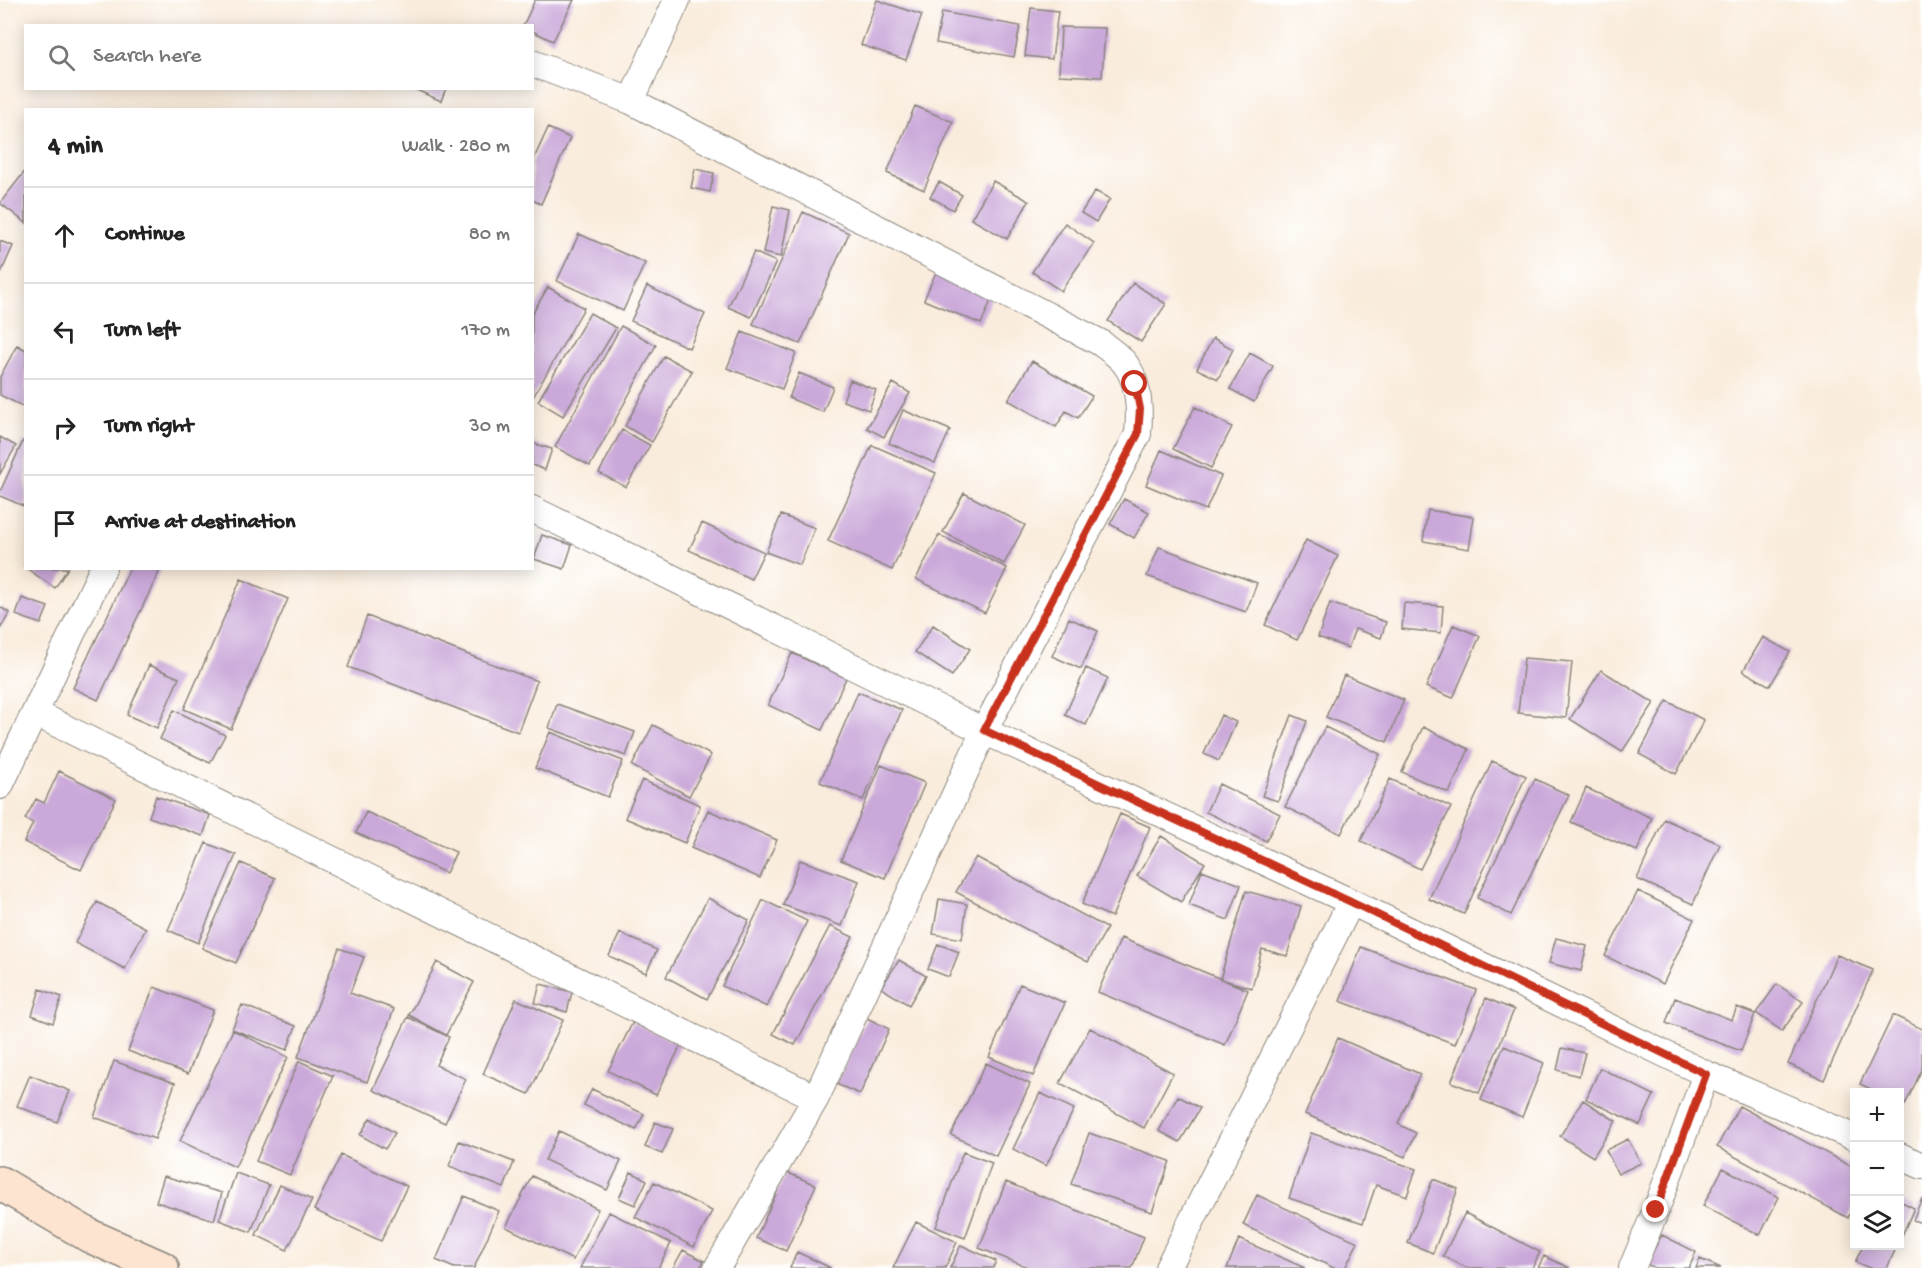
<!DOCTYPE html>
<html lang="en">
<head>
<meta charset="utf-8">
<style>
  body { margin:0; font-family:"Gochi Hand",sans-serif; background:#f2f2f2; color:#222 }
  .controls { position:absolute; right:18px; bottom:18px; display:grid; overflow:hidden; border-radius:0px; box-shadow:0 3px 15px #0003 }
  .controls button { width:54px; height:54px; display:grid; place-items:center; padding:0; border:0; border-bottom:2px solid #e0e0e0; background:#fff; color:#222; font:30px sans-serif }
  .stop { position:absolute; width:18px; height:18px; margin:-14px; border:4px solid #c8321e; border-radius:50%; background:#fff }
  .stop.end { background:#c8321e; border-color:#fff; box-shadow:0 2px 6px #0008 }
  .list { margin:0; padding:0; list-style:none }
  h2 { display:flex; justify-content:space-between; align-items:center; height:78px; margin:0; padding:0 24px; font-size:26px }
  h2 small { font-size:20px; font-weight:400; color:#767676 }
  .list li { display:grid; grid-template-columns:39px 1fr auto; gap:18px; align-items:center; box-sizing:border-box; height:96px; padding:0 24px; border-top:2px solid #e0e0e0 }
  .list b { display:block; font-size:22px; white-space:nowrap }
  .list em { font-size:20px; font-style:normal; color:#767676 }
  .icon { flex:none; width:33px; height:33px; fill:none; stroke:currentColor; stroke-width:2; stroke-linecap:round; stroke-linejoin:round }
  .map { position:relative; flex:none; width:1922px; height:1268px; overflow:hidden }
  .search { position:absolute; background:#fff; box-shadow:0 3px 15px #0003; left:24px; top:24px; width:510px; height:66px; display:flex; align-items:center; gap:15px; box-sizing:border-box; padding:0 21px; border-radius:0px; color:#767676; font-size:22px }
  .panel { position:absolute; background:#fff; box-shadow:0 3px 15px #0003; left:24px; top:108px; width:510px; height:462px; border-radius:0px }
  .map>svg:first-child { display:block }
</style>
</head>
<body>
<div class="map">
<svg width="1922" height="1268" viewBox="0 0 1922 1268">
  <rect width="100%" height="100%" fill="#fff"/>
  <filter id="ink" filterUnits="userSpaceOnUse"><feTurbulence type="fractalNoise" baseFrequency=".0167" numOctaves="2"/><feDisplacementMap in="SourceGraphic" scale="12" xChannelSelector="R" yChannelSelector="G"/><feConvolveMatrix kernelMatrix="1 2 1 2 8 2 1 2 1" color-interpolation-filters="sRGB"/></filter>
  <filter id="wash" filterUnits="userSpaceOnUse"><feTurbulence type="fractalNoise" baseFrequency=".008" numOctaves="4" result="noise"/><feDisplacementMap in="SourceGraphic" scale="24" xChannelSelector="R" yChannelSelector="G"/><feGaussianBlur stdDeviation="1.35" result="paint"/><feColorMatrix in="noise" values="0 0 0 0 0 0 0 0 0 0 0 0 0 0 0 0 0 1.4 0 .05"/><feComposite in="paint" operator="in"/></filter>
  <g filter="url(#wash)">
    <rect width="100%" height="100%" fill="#f9ecdc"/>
    <g id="blocks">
      <path fill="#caa8d9" d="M535,0H574L553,41L532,31V26H523Z
        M877,0L922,15L906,60L861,45Z
        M1031,8L1058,11L1052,59L1025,56Z
        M942,12L1020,26L1014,57L936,43Z
        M1061,27L1105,28L1102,77L1059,75Z
        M412,88H446L441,101Z
        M915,106L953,122L924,190L887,173Z
        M548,128L570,138L541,204L532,200V163Z
        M695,169L714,173L710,192L691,188Z
        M26,170V223L0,203Z
        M993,181L1029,201L1007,239L971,219Z
        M939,182L962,195L953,210L930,197Z
        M1095,191L1110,199L1096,222L1081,213Z
        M773,206L790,210L781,257L763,253Z
        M803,212L849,233L800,344L753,324Z
        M1065,223L1094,243L1061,291L1032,272Z
        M579,234L645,263L623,311L557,281Z
        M0,241L13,246L0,275Z
        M754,252L776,262L751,317L728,307Z
        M936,272L993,296L981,324L924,300Z
        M1133,283L1166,304L1141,342L1108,321Z
        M647,286L705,314L689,348L631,321Z
        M548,287L584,308L532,399V314Z
        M590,313L616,328L563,416L538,401Z
        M621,326L656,345L590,466L555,447Z
        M742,332L796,353L782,389L727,368Z
        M1213,338L1233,349L1218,379L1197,369Z
        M17,345L26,350V408L0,395V377Z
        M1250,353L1273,366L1254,402L1230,389Z
        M664,356L692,371L652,442L625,426Z
        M1032,361L1092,396L1078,418L1066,411L1056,427L1008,400Z
        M799,373L833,387L823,412L789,398Z
        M850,380L876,390L869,410L843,401Z
        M893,383L910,393L884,437L867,428Z
        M1195,407L1232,427L1211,468L1173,449Z
        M903,410L950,430L935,463L889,443Z
        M622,430L650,445L626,487L599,473Z
        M0,437L16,446L0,474Z
        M23,441L26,442V507L0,496V492Z
        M532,443L552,449L545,470L532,465Z
        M872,445L936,473L892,570L828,541Z
        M1161,450L1221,476L1206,510L1146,485Z
        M964,493L1025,525L1004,564L943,532Z
        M1124,499L1149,512L1134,538L1110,524Z
        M1428,510L1474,517L1469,549L1423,541Z
        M781,515L815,528L800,565L766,552Z
        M702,523L764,552L751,579L689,550Z
        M542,535L572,545L564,569L534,559Z
        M939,535L1007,568L985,613L916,579Z
        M1306,540L1338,556L1297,640L1265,625Z
        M1159,547L1257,583L1246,612L1147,576Z
        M26,568H68L55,588Z
        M130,568H161L98,700L73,688Z
        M241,579L288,599L231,729L184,709Z
        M22,598L48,607L41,624L16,615Z
        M1330,603L1386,622L1381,638L1355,629L1348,648L1318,637Z
        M1404,603L1443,606L1441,633L1402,629Z
        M0,607L10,613L0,629Z
        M367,616L537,681L518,732L348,667Z
        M1069,618L1098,631L1081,669L1052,656Z
        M933,625L970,649L952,676L915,652Z
        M1453,625L1480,636L1453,698L1426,687Z
        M1763,637L1790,652L1770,686L1743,671Z
        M792,653L846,678L822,730L768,705Z
        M1524,658L1572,662L1566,718L1518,713Z
        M149,665L179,678L157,728L127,715Z
        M1086,668L1108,678L1086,725L1065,715Z
        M1601,670L1654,703L1622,752L1570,719Z
        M1344,675L1404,700L1387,742L1326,717Z
        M858,692L902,710L863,800L820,782Z
        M1667,701L1704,720L1676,774L1639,754Z
        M557,704L635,732L626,756L549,728Z
        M174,710L225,735L210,763L160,739Z
        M1221,715L1236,722L1219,761L1204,754Z
        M1292,715L1307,721L1278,801L1262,796Z
        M653,725L711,755L689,796L632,766Z
        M1325,727L1380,754L1341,834L1285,807Z
        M1423,727L1469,749L1449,793L1402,772Z
        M550,732L623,761L608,797L535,768Z
        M1492,761L1526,776L1464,914L1429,899Z
        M881,765L925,783L885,878L841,860Z
        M59,771L116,799L81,870L24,842L33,823L25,819L36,799L44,803Z
        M1390,779L1451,807L1420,869L1361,841Z
        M1535,779L1569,795L1511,915L1477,898Z
        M642,780L700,805L685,843L625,818Z
        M1219,784L1280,814L1266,841L1206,812Z
        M1586,788L1652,818L1637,851L1571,822Z
        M156,796L210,815L203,836L149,817Z
        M708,810L777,840L760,878L691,848Z
        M366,812L456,852L446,873L356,833Z
        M1120,814L1150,827L1112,917L1082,904Z
        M1664,819L1720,844L1693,904L1637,879Z
        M1161,836L1205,863L1181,902L1137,876Z
        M206,843L236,855L198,943L168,930Z
        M976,857L1107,928L1088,962L956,892Z
        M800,860L859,881L842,926L783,905Z
        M241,863L275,878L236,963L202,948Z
        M1202,870L1241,885L1228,920L1189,905Z
        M1246,891L1301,906L1287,956L1262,949L1252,988L1220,979Z
        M1638,891L1694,919L1663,984L1605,956Z
        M708,898L749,920L707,999L666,977Z
        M939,899L967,904L962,939L933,934Z
        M763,900L807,921L767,1007L722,986Z
        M97,902L146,928L125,969L75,943Z
        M830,926L853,937L795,1045L773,1034Z
        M620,933L657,950L646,973L609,956Z
        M1121,938L1248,990L1225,1045L1098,992Z
        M1556,938L1587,946L1581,971L1549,963Z
        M938,944L959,952L949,977L928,969Z
        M1361,947L1476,990L1455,1044L1340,1001Z
        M339,948L364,957L350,993L394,1009L367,1082L298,1057Z
        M1837,955L1873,970L1824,1080L1788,1064Z
        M899,960L926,976L909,1005L881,988Z
        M437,962L474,982L446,1035L409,1015Z
        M540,984L572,992L567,1012L535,1003Z
        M1020,984L1065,1003L1033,1076L989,1057Z
        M1777,984L1803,1002L1782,1031L1756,1013Z
        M154,987L213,1010L188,1074L128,1051Z
        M40,989L62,997L53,1023L32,1015Z
        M1486,998L1514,1010L1479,1093L1451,1082Z
        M1675,998L1732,1020L1737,1007L1755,1014L1741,1051L1666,1023Z
        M516,999L563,1020L529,1094L483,1074Z
        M242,1005L296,1026L287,1050L232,1029Z
        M1893,1015L1922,1029V1069L1905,1105L1900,1103V1092H1877L1860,1084Z
        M408,1017L449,1037L436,1065L466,1079L445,1123L373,1090Z
        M867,1018L889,1029L860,1094L836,1084Z
        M633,1022L681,1045L656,1095L608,1071Z
        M1090,1028L1173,1073L1144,1128L1060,1083Z
        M233,1030L288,1057L235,1167L180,1141Z
        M1338,1038L1420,1074L1398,1124L1416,1133L1405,1157L1305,1114Z
        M1504,1046L1544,1063L1522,1117L1481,1100Z
        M1562,1048L1585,1053L1579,1076L1557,1070Z
        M114,1061L175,1083L155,1139L94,1117Z
        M299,1061L333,1076L290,1175L256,1161Z
        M986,1063L1030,1084L996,1156L951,1135Z
        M1600,1068L1654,1095L1640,1125L1586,1099Z
        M30,1075L70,1091L57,1122L17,1106Z
        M592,1089L644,1114L636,1130L584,1105Z
        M1040,1093L1074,1109L1046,1166L1013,1149Z
        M1178,1096L1200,1108L1180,1142L1159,1131Z
        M1583,1100L1616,1121L1593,1157L1560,1136Z
        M1739,1106L1854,1168V1205L1848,1218L1717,1147Z
        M370,1118L395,1133L385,1149L360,1135Z
        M655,1122L673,1129L662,1154L645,1147Z
        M559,1131L621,1161L607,1190L545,1160Z
        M1089,1133L1170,1161L1152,1212L1071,1184Z
        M1311,1133L1416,1169L1407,1196L1376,1185L1363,1223L1289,1198Z
        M1628,1139L1641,1163L1618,1174L1606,1150Z
        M459,1141L514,1162L504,1188L449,1166Z
        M963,1152L992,1163L965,1238L936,1227Z
        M341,1155L407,1186L381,1241L314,1210Z
        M1723,1168L1779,1197L1760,1235L1703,1206Z
        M631,1172L647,1180L635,1205L619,1198Z
        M786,1172L816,1185L786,1251L756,1238Z
        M236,1173L269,1185L251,1232L219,1220Z
        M164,1176L222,1193L214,1220L156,1202Z
        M532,1176L598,1209L573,1260L506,1227Z
        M1433,1179L1458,1189L1433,1253L1408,1243Z
        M654,1182L712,1211L694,1247L635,1217Z
        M1006,1182L1144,1237L1132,1268H1030L979,1248Z
        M280,1185L312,1200L287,1250L256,1235Z
        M1257,1195L1358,1242L1345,1268H1334L1243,1225Z
        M464,1196L499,1211L474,1268H454L436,1260Z
        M1922,1198V1223L1913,1220Z
        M1900,1201L1914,1208L1900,1240Z
        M609,1212L671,1243L658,1268H580Z
        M1465,1213L1540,1252L1532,1268H1467L1443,1256Z
        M916,1222L957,1242L945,1268H893Z
        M1662,1235L1696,1252L1689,1268H1655L1646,1264Z
        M1239,1239L1305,1268H1227Z
        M961,1245L996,1261L993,1268H950Z
        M1863,1246H1897L1887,1268H1870L1855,1262Z
        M683,1250L704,1261L700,1268H673Z
        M797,1252L831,1268H790Z
        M1544,1256L1570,1268H1538Z
        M1700,1259L1721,1268H1696Z"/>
    </g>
  </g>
  <g filter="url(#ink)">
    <use href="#blocks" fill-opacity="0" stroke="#8a847c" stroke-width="1.5"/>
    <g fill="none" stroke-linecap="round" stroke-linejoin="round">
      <defs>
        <path id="street" d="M532,63L631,101L1101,343C1109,350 1120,356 1126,365C1140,384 1140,412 1138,434L984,731L816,1098
          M631,101L677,0
          M532,509L984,731L1351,902L1706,1074L1854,1137
          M35,713L816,1098L717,1268
          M0,786L103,568
          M1900,1156L1922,1166
          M1168,1268L1351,902
          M1632,1268L1656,1210L1706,1074"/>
        <path id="secondary" d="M0,1183L90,1236L162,1268"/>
      </defs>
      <use href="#street" stroke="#8a847c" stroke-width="28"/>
      <use href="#secondary" stroke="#8a847c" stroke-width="36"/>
      <use href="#street" stroke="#fff" stroke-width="26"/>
      <use href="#secondary" stroke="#fde4d1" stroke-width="33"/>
    </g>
  </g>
  <g fill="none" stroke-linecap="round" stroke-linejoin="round" filter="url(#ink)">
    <path stroke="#c8321e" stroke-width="8" d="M1135,384L1140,409L1138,434L984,730L1351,902L1706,1074L1656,1210"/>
  </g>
</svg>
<div class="controls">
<button>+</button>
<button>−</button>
<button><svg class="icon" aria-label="layers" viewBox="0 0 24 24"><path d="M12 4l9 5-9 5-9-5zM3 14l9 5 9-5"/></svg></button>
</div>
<div class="stop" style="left:1135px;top:384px"></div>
<div class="stop end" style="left:1656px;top:1210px"></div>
<div class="search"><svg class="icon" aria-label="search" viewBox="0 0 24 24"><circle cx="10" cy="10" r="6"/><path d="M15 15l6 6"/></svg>Search here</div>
<section class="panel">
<h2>4 min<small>Walk · 280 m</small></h2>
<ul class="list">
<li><svg class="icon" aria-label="ahead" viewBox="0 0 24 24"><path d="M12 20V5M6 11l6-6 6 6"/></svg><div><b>Continue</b></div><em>80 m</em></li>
<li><svg class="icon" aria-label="left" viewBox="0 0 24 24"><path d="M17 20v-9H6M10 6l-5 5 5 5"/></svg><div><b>Turn left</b></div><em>170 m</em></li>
<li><svg class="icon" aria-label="right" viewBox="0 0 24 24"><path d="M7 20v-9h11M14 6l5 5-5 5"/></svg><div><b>Turn right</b></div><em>30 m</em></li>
<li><svg class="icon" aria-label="arrive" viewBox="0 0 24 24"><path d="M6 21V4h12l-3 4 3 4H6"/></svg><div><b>Arrive at destination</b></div></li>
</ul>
</section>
</div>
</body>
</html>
